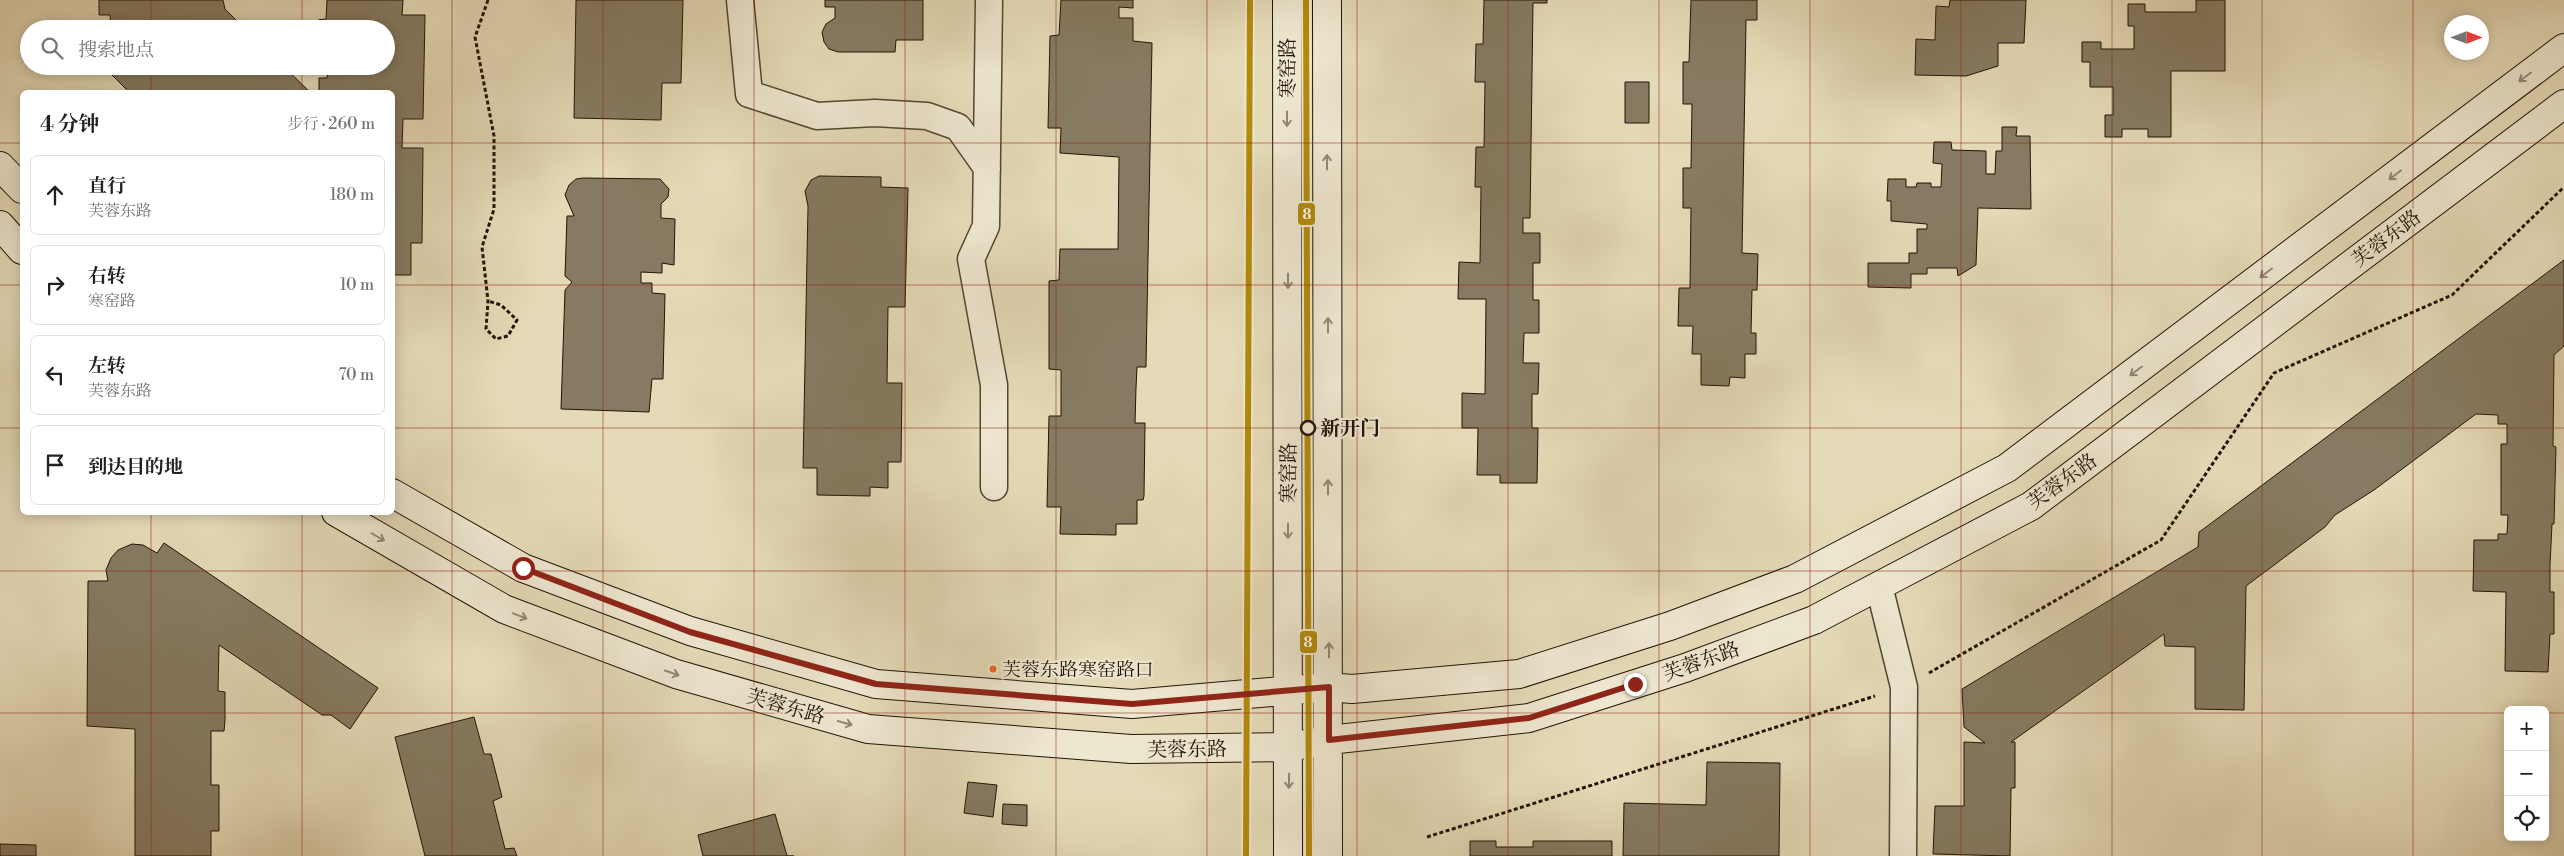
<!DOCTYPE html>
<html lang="zh">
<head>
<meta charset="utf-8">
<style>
  body { margin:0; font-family:"Libre Bodoni","Noto Serif SC",serif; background:#f6f6f6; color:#202124 }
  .controls { position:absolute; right:15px; bottom:15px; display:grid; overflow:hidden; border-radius:8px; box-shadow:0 2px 12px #0003 }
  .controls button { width:45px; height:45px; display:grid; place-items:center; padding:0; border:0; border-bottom:1px solid #e0e0e0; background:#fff; color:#202124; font:25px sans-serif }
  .compass { position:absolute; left:2444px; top:15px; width:45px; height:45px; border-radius:50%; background:#fff; box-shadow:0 2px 12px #0003; rotate:90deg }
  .stop { position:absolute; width:15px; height:15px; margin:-11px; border:4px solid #8f2418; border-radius:50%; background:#fff }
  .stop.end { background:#8f2418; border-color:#fff; box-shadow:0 1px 5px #0008 }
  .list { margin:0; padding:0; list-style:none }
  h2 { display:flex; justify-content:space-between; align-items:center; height:65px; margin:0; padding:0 20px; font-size:21px }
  h2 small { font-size:16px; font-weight:400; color:#757577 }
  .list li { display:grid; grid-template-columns:32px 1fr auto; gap:15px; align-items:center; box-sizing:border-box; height:80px; margin:0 10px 10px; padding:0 10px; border:1px solid #e0e0e0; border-radius:8px }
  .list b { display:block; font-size:19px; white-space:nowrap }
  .list p { margin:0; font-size:16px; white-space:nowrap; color:#757577 }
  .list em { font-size:16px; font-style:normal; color:#757577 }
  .icon { flex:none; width:28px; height:28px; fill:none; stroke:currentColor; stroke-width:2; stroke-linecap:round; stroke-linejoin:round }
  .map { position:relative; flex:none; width:2564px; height:856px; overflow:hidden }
  .search { position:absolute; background:#fff; box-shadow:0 2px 12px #0003; left:20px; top:20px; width:375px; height:55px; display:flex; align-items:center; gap:12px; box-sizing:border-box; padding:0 18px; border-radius:28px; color:#757577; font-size:19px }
  .panel { position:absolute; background:#fff; box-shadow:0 2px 12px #0003; left:20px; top:90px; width:375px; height:425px; border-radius:8px }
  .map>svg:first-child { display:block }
</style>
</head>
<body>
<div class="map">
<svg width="2564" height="856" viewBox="0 0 2564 856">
  <rect width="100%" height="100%" fill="#e5dab7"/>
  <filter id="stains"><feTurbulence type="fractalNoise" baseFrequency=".004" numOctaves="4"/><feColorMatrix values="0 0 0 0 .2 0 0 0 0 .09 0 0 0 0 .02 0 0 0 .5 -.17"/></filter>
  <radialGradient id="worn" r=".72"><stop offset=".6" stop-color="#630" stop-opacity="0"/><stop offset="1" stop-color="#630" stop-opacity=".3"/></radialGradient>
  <path fill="#867b62" stroke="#201406" d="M99,0H223L225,9L245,29H111L110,15H99Z
    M327,0H403L402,15H425L423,119H403L402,148H423L422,243H411V275H392V92H319V78H327L328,66H386V29H318V20L326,19Z
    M576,0H683L681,83H662L661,120L574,118Z
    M825,0H923V40H896L895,52H838L829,49L824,42L822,32L826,24L835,18V7H825Z
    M1061,0H1133V8L1119,7V18H1133V41L1152,43L1146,367H1137L1136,388L1135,423H1145L1144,496L1143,500H1137V524H1116V535L1060,534L1061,507H1047L1049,416H1061V370L1049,369V281L1059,280L1060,249H1118L1119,157L1060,153L1061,128H1048L1050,36L1059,35Z
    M1484,0H1547V3H1533L1530,218H1523V233H1540V263H1533V300H1539V333H1524L1523,363H1539L1538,394H1532V428H1538L1537,483H1500V475H1477L1478,428H1462V393L1485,394L1486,299H1458L1459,262L1480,263L1481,187H1475L1476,147H1484L1485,82H1475L1476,44H1483Z
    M1691,0H1757V20H1746L1742,253L1758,254L1757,290H1752L1751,333H1756V354H1745V378L1730,377L1729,386L1701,385V354H1692L1693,326H1678L1679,288H1690L1691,208H1683V168H1691L1692,104H1683V62H1689Z
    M1950,0H2026L2024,43H1998V66L1966,76L1915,75L1916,39L1935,40L1936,6L1949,7Z
    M2196,0H2225V71H2171V137H2148V129H2122V137H2105V115H2113V87H2090V62H2082V42H2101V49H2134V26H2128V4H2145V12H2196Z
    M103,66H283L310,92H129Z
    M1625,82H1649V123H1625Z
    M2002,127H2017L2016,136H2030L2031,209L1978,208L1976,265L1958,276L1957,268H1927V274H1911V288L1868,287V263H1909V253H1917V229H1927V224L1891,221V201H1887L1888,179H1906V187H1916L1917,183H1931V187H1941L1942,164L1933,163L1934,142H1951L1952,150L1986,151V174H1995L1996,151H2002Z
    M819,176L881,177V187L908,188L905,307H888L887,383H902L901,462H888V488L870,487V496L817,495V468H803L808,206L805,191L811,180Z
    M583,178L660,179L669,189L668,197L661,204V218L675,219L674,265L662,263V273L641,272V283H652V293L665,294L663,379H652L649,412L561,409L565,290L572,282L565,276L567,216H574L565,195L569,185L576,179Z
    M2564,260V346L2554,355L2553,446L2556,447L2554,524H2552L2550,565V592H2554V634H2550L2548,672L2505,671L2506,592L2473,591L2474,540H2498V534H2507L2508,515H2501V444H2507V424H2498V415L2476,414L2374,490L2335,515L2325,527L2246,586L2244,710L2195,709V647L2165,646L2164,634L2011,742H2015V788H2011L2010,856L1933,854L1935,806H1964V742L1985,743L1964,727L1962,689L2198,547L2199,532L2202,530Z
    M164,543L378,688L350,729L331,715H322L219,645L218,691L225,692V720L224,731H211V785H219V831H211V856H135V729L87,726L88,581H108L106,570L111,558L118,550L132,544L143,545L157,553Z
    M474,717L484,754H491L502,797L493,801L505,849L514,848L517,856H425L395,737Z
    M1707,762L1780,763L1779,856H1623L1624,803L1706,805Z
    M968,782L997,785L993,817L964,813Z
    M1003,804L1027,805V826L1002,824Z
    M775,814L787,856H794H703L698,835Z
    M1470,841H1496V847H1533V841H1612V856H1470Z
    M0,844L36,845V856H0Z"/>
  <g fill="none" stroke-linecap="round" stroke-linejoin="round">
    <defs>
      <path id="street" d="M740,0L749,94L817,116L875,113L927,116L958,127L987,168
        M989,0L986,226L971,259L994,385V487
        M1879,586L1904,687L1903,856"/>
      <path id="secondary" d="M1287,0L1288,856
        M1327,0L1328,856
        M0,166L22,189
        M0,225L22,250
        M392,493L523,568L690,631L876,684L1132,704L1329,687L1352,689L1519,674L1670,626L1795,579L2007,468L2564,48
        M336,512L504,609L676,674L868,729L1131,749L1289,747L1329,740L1529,718L1685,668L1814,620L2031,506L2564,104"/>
    </defs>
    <use href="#street" stroke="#514632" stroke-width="29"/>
    <use href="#secondary" stroke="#201406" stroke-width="30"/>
    <path stroke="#201406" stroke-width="3" stroke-dasharray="4 2.5" stroke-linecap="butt" d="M488,0L475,37L494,136V209L482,247L488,301L486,329L496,339L508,336L517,320L501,305L488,301
      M1929,673L2161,540L2274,373L2452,295L2564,187
      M1427,837L1875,696"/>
    <use href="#street" stroke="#eee7d0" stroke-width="26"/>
    <use href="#secondary" stroke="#eee7d0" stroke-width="28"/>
    <defs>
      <path id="metro-1" d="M1306,0L1309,856
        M1246,856L1250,0"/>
    </defs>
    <use href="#metro-1" stroke="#eee7d0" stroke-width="10"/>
    <use href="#metro-1" stroke="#b48a0a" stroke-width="6"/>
  </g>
  <defs><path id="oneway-shaft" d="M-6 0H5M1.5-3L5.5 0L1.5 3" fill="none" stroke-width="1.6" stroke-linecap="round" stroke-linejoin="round" transform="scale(1.25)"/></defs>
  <g stroke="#918875">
    <use href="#oneway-shaft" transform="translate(2525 77) rotate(143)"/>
    <use href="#oneway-shaft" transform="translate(1287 119) rotate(90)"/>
    <use href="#oneway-shaft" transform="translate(1327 162) rotate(-90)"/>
    <use href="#oneway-shaft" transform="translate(2395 175) rotate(143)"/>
    <use href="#oneway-shaft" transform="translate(2266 273) rotate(143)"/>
    <use href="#oneway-shaft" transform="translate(1288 281) rotate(90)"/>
    <use href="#oneway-shaft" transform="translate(1328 325) rotate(-90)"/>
    <use href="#oneway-shaft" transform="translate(2136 371) rotate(143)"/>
    <use href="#oneway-shaft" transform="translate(1328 487) rotate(-90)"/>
    <use href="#oneway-shaft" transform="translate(1288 531) rotate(90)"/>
    <use href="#oneway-shaft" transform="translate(378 537) rotate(30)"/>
    <use href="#oneway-shaft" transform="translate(520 616) rotate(21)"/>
    <use href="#oneway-shaft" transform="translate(1329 650) rotate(-90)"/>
    <use href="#oneway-shaft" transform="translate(672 673) rotate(19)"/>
    <use href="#oneway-shaft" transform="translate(845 723) rotate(16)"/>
    <use href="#oneway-shaft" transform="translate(1289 781) rotate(91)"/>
  </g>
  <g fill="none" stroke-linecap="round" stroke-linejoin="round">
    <path stroke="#8f2418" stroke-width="6" d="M523,568L690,632L876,684L1132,704L1329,687V740L1529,718L1635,684"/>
  </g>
  <path fill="none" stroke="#8f2418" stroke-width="1" stroke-opacity="0.55" d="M151,0V29M302,0V29M452,0V856M603,0V856M754,0V856M905,0V856M1056,0V856M1207,0V856M1357,0V856M1508,0V856M1659,0V856M1810,0V856M1961,0V856M2112,0V856M2262,0V856M2413,0V856M151,66V92M302,66V92M0,143H22M392,143H2564M0,285H22M392,285H2564M0,428H22M392,428H2564M151,512V856M302,512V856M0,571H2564M0,713H2508M2545,713H2564"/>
  <circle fill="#eee7d0" stroke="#201406" stroke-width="2.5" cx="1308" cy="428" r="7"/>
  <circle fill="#f26522" stroke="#eee7d0" stroke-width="2" cx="993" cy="669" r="4.5"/>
  <g text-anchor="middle" stroke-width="4" stroke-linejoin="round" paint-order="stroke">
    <g font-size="19" fill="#201406" stroke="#eee7d0" text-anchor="start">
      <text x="1002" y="676">芙蓉东路寒窑路口</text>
    </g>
    <g font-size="20" fill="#201406" stroke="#eee7d0">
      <text transform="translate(1287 68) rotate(-90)" y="7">寒窑路</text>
      <text transform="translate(2386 238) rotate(-37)" y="7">芙蓉东路</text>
      <text transform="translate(1288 473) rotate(-90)" y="7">寒窑路</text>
      <text transform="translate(2062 481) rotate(-36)" y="7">芙蓉东路</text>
      <text transform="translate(1701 661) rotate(-20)" y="7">芙蓉东路</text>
      <text transform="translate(786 706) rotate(16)" y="7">芙蓉东路</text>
      <text transform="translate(1187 749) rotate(-1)" y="7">芙蓉东路</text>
    </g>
    <g font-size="20" font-weight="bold" fill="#201406" stroke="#eee7d0" text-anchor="start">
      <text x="1320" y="435">新开门</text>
    </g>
  </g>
  <g stroke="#eee7d0" stroke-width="2">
    <rect x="1297" y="202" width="19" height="24" rx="5" fill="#b48a0a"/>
    <rect x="1299" y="630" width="19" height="24" rx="5" fill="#b48a0a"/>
  </g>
  <g font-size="14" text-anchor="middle" font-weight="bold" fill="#fff">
    <text x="1307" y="219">8</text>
    <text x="1308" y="647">8</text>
  </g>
  <rect width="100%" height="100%" filter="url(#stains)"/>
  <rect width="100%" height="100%" fill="url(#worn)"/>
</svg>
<div class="controls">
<button>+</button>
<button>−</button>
<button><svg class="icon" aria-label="locate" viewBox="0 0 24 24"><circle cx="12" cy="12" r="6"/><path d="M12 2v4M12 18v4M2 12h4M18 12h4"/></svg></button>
</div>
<svg class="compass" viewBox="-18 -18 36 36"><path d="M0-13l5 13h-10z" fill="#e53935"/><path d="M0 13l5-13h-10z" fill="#757577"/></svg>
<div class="stop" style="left:523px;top:568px"></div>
<div class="stop end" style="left:1635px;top:684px"></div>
<div class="search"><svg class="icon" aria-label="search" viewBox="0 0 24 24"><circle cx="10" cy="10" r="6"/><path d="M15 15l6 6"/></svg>搜索地点</div>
<section class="panel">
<h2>4 分钟<small>步行 · 260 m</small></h2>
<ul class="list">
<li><svg class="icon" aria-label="ahead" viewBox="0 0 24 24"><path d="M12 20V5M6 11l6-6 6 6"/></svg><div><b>直行</b><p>芙蓉东路</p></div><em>180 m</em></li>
<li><svg class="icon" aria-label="right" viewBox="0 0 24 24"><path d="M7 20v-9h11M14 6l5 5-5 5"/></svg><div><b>右转</b><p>寒窑路</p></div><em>10 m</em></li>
<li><svg class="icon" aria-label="left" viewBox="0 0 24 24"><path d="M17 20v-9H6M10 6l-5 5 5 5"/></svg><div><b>左转</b><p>芙蓉东路</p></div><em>70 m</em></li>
<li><svg class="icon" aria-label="arrive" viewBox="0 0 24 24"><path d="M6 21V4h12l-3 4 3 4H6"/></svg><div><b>到达目的地</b></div></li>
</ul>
</section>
</div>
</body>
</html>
